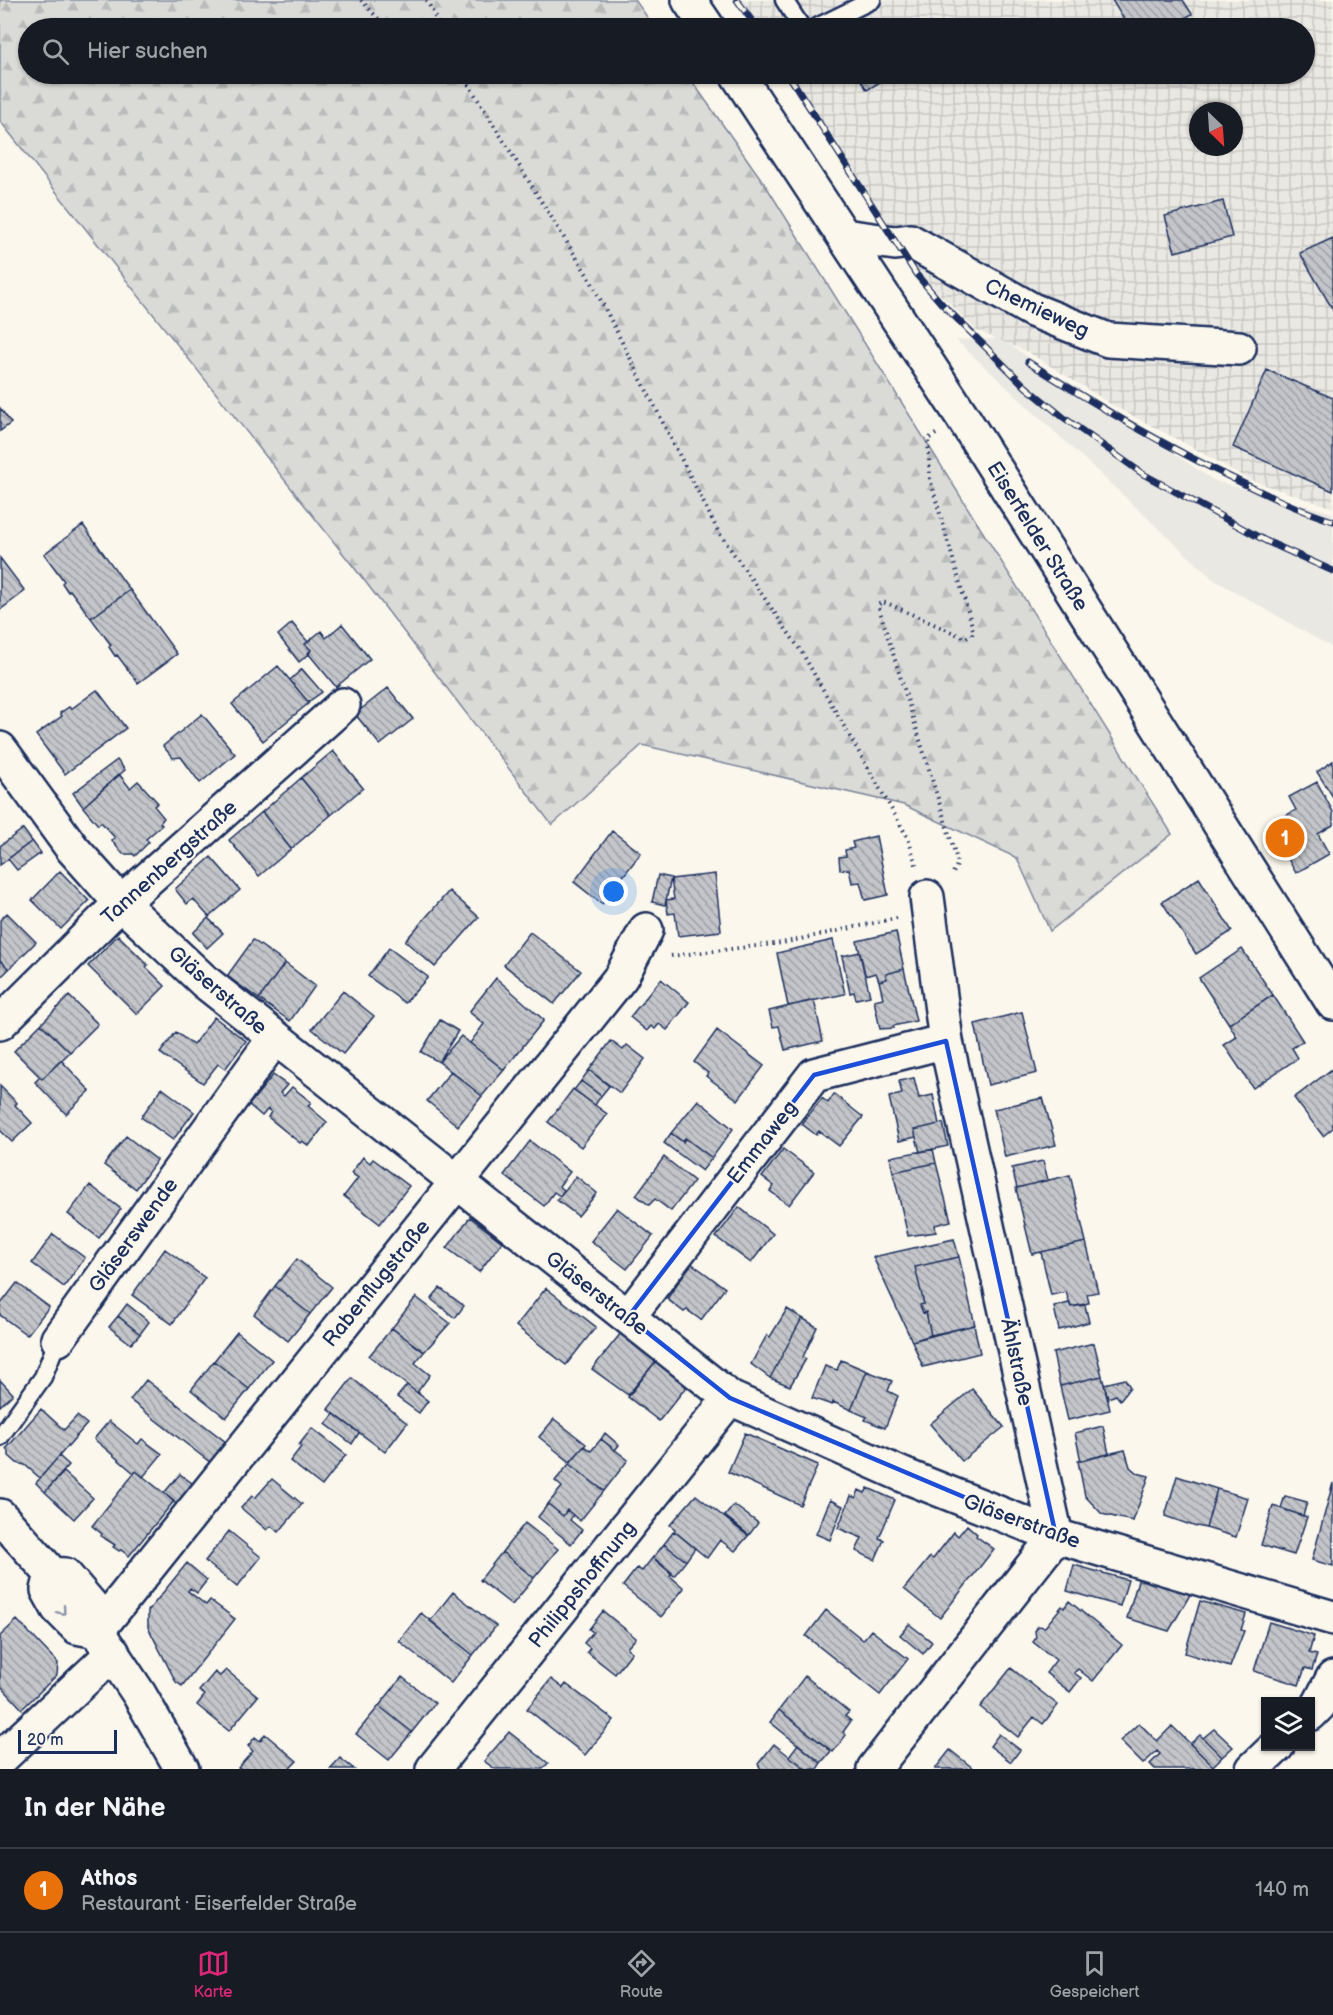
<!DOCTYPE html>
<html lang="de">
<head>
<meta charset="utf-8">
<style>
  body { margin:0; font-family:"Balsamiq Sans",sans-serif; background:#20242c; color:#f1f3f6 }
  .controls { position:absolute; right:18px; bottom:18px; display:grid; overflow:hidden; border-radius:0px; box-shadow:0 2px 4px #0004 }
  .controls button { width:54px; height:54px; display:grid; place-items:center; padding:0; border:0; border-bottom:2px solid #363941; background:#171b24; color:#f1f3f6; font:30px sans-serif }
  .compass { position:absolute; left:1189px; top:102px; width:54px; height:54px; border-radius:50%; background:#171b24; box-shadow:0 2px 4px #0004; rotate:155deg }
  .scale { position:absolute; left:18px; bottom:15px; width:99px; box-sizing:border-box; padding-left:6px; border:3px solid #1b2f5e; border-top:0; font-size:16px; line-height:21px; white-space:nowrap; color:#1b2f5e; -webkit-text-stroke:4px #fbf7ec; paint-order:stroke }
  .you { position:absolute; left:614px; top:892px; width:21px; height:21px; margin:-15px; border:4px solid #fff; border-radius:50%; background:#1a73e8; box-shadow:0 0 0 9px #1a73e833 }
  .badge { display:grid; place-items:center; width:39px; height:39px; border-radius:50%; background:#db2777; color:#fff; font-size:20px; font-weight:700 }
  .pin { position:absolute; translate:-50% -50%; border:3px solid #fff; box-shadow:0 2px 6px #0006 }
  .list { margin:0; padding:0; list-style:none }
  h2 { display:flex; justify-content:space-between; align-items:center; height:78px; margin:0; padding:0 24px; font-size:26px }
  h2 small { font-size:20px; font-weight:400; color:#9ea1a6 }
  .list li { display:grid; grid-template-columns:39px 1fr auto; gap:18px; align-items:center; box-sizing:border-box; height:84px; padding:0 24px; border-top:2px solid #363941 }
  .list b { display:block; font-size:22px; white-space:nowrap }
  .list p { margin:0; font-size:20px; white-space:nowrap; color:#9ea1a6 }
  .list em { font-size:20px; font-style:normal; color:#9ea1a6 }
  .icon { flex:none; width:33px; height:33px; fill:none; stroke:currentColor; stroke-width:2; stroke-linecap:round; stroke-linejoin:round }
  .map { position:relative; flex:none; width:1333px; height:1769px; overflow:hidden }
  .search { position:absolute; background:#171b24; box-shadow:0 2px 4px #0004; left:18px; right:18px; top:18px; height:66px; display:flex; align-items:center; gap:15px; box-sizing:border-box; padding:0 21px; border-radius:33px; color:#9ea1a6; font-size:22px }
  .sheet { height:162px; background:#171b24 }
  nav { display:flex; justify-content:space-around; align-items:center; box-sizing:border-box; height:84px; border-top:2px solid #363941; background:#171b24; font-size:16px; color:#9ea1a6 }
  nav a { display:grid; justify-items:center; gap:3px }
  nav .on { color:#db2777 }
  .map>svg:first-child { display:block }
</style>
</head>
<body>
<div class="map">
<svg width="1333" height="1769" viewBox="0 0 1333 1769">
  <defs>
    <pattern id="industrial-grid" width="8" height="8" patternUnits="userSpaceOnUse" patternTransform="scale(1.5)"><rect width="8" height="8" fill="#eae8e2"/><path d="M0 4h8M4 0v8" fill="none" stroke="#c8c7c4"/></pattern>
    <pattern id="forest-firs" width="22" height="20" patternUnits="userSpaceOnUse" patternTransform="scale(1.5)"><rect width="22" height="20" fill="#dadad7"/><path d="M5 1l3.5 6h-7zM16 11l3.5 6h-7z" fill="#babbbb"/></pattern>
    <pattern id="building-back-hatch" width="6" height="6" patternUnits="userSpaceOnUse" patternTransform="scale(1.5)"><rect width="6" height="6" fill="#c3c5c9"/><path d="M-1 5l2 2M0 0l6 6M5-1l2 2" fill="none" stroke="#9ea0a6"/></pattern>
  </defs>
  <rect width="100%" height="100%" fill="#fbf7ec"/>
  <filter id="ink" filterUnits="userSpaceOnUse"><feTurbulence type="fractalNoise" baseFrequency=".0167" numOctaves="2"/><feDisplacementMap in="SourceGraphic" scale="12" xChannelSelector="R" yChannelSelector="G"/><feConvolveMatrix kernelMatrix="1 2 1 2 8 2 1 2 1" color-interpolation-filters="sRGB"/></filter>
  <g filter="url(#ink)">
    <path fill="#eae8e2" d="M1001,339L1215,481L1333,513V648L1213,579L956,340Z"/>
    <path fill="url(#industrial-grid)" fill-rule="evenodd" d="M739,0H1333V508L1250,480L1188,445L1114,406L1028,352L977,331L919,273L792,74H1304V28H759ZM1198,111H1234V147H1198Z"/>
    <path fill="url(#forest-firs)" stroke="#7a849a" stroke-width="1.5" d="M0,0H635L655,28H28V74H687L766,186L1172,834L1050,931L1017,858L904,805L642,745L552,825L364,580L0,121Z"/>
    <path fill="url(#building-back-hatch)" stroke="#1b2f5e" stroke-width="1.5" d="M1112,0H1183L1192,14L1168,28H1129Z
      M857,74H893L867,90Z
      M1223,201L1232,237L1175,252L1165,216Z
      M1333,238V310L1300,253Z
      M1267,370L1333,398V491L1233,447Z
      M0,408L11,423L0,431Z
      M83,525L130,590L91,618L70,590L68,592L62,583L64,581L44,554Z
      M0,558L25,591L0,610Z
      M130,590L177,654L138,683L117,655L115,656L109,647L111,645L91,618Z
      M292,623L308,642L305,644L311,650L309,654L299,662L278,635Z
      M342,624L370,659L336,687L308,653L311,650L305,644L321,631L326,638Z
      M278,666L309,703L263,741L232,704Z
      M302,669L322,692L308,702L290,680Z
      M388,688L413,719L380,745L355,714Z
      M97,690L126,728L65,774L36,735L62,716L60,713L69,707L71,709Z
      M202,714L235,754L200,783L181,757L173,758L163,746Z
      M333,751L363,788L331,815L301,778Z
      M117,760L125,770L83,807L73,793Z
      M1333,761V797L1317,772Z
      M119,774L130,788L138,781L158,803L154,806L164,818L160,823L162,825L146,839L149,842L135,856L133,854H123L111,840L115,838L101,822L98,825L83,807Z
      M301,778L331,815L291,849L262,812Z
      M1317,782L1333,812V825L1318,834L1329,854L1296,873L1269,825L1296,810L1289,797Z
      M262,812L291,849L259,876L229,840Z
      M23,829L32,841L0,865V846Z
      M612,831L641,853L602,904L574,882Z
      M876,836L888,895L865,900L860,882L852,883L849,869L840,870L839,857L846,856L845,850L854,848L852,842Z
      M32,841L41,853L17,870L8,859Z
      M211,857L240,890L209,917L193,899L187,904L175,889Z
      M60,871L89,901L61,929L32,900Z
      M715,874L721,931L678,936L675,913L668,914L666,900L674,899L671,879Z
      M658,875L671,878L665,905L652,902Z
      M1199,878L1232,931L1196,954L1162,902Z
      M449,891L479,917L435,967L405,941Z
      M7,913L36,942L9,969L0,960V920Z
      M208,918L223,933L207,948L193,933Z
      M530,932L581,971L554,1004L504,965Z
      M896,932L904,969L886,974L887,979L879,981L876,973L865,976L857,941Z
      M118,935L148,965L146,967L165,986L137,1014L88,966Z
      M253,940L285,963L259,999L227,976Z
      M833,940L845,994L788,1006L777,953Z
      M389,948L428,977L405,1003L368,976Z
      M1242,949L1273,995L1229,1024L1199,978Z
      M860,952L870,996L856,999L854,992L850,993L842,956Z
      M0,960L9,969L0,978Z
      M285,963L315,986L290,1021L259,999Z
      M904,969L916,1021L893,1026L894,1028L880,1029L874,1000L883,998L879,981L887,979L886,974Z
      M496,978L544,1020L504,1070L470,1043L484,1024L469,1012Z
      M661,979L689,1002L667,1030L659,1024L655,1029L651,1026L647,1031L630,1017Z
      M343,991L374,1016L343,1054L312,1029Z
      M1273,995L1303,1041L1292,1048L1298,1058L1253,1088L1224,1045L1237,1037L1229,1024Z
      M69,996L98,1024L70,1052L41,1024Z
      M814,1000L823,1041L785,1050L779,1026L773,1027L769,1011Z
      M1022,1012L1037,1073L988,1085L975,1024Z
      M214,1017L246,1041L225,1069L218,1064L203,1083L160,1053L176,1032L193,1045Z
      M440,1020L458,1031L439,1062L421,1052Z
      M41,1024L70,1052L42,1079L14,1051Z
      M717,1030L764,1066L738,1100L706,1076L708,1073L694,1062Z
      M461,1036L504,1070L482,1096L439,1062Z
      M611,1041L623,1050L627,1045L645,1059L620,1093L589,1070Z
      M61,1060L90,1091L66,1114L35,1082L40,1077L42,1079Z
      M1332,1069L1333,1128L1323,1136L1294,1098Z
      M589,1070L609,1086L601,1096L581,1081Z
      M451,1071L482,1096L458,1126L427,1101Z
      M273,1075L287,1085L280,1093L284,1096L292,1087L311,1102L308,1106L327,1122L309,1146L302,1141L300,1143L268,1117L271,1112L268,1109L262,1116L249,1105Z
      M914,1078L919,1098L933,1095L939,1124L914,1130L916,1137L899,1141L889,1097L902,1094L899,1081Z
      M581,1081L601,1096L595,1105L574,1090Z
      M0,1086L17,1103L15,1105L32,1123L12,1142L0,1130Z
      M162,1088L194,1112L173,1140L141,1117Z
      M573,1089L607,1114L581,1147L548,1122Z
      M834,1094L863,1117L839,1146L819,1131L816,1135L802,1124L822,1098L828,1103Z
      M1043,1098L1056,1145L1005,1157L994,1109Z
      M698,1100L733,1129L712,1158L685,1138L683,1142L671,1133Z
      M943,1123L948,1146L920,1152L914,1130Z
      M671,1133L683,1142L685,1138L712,1158L702,1171L664,1143Z
      M126,1136L157,1160L136,1189L104,1165Z
      M530,1141L570,1172L559,1186L564,1190L560,1196L554,1192L544,1206L504,1175Z
      M783,1149L814,1172L789,1205L770,1191L774,1186L762,1177Z
      M933,1149L936,1163L893,1172L890,1157Z
      M363,1157L370,1163L373,1159L409,1186L380,1224L344,1196L358,1178L351,1173Z
      M664,1157L694,1181L671,1211L655,1199L649,1205L636,1195Z
      M1043,1161L1048,1180L1017,1188L1012,1168Z
      M936,1163L951,1221L935,1225L936,1232L908,1236L893,1172Z
      M1070,1175L1086,1242L1032,1254L1016,1188Z
      M576,1176L597,1193L578,1216L557,1200Z
      M90,1185L121,1209L99,1238L68,1214Z
      M739,1207L773,1234L751,1263L716,1237Z
      M617,1208L653,1236L627,1269L591,1241Z
      M470,1217L502,1242L479,1272L447,1248Z
      M53,1234L85,1258L64,1287L32,1263Z
      M954,1239L959,1257L915,1267L924,1304L920,1305L923,1313L926,1312L931,1335L912,1341L873,1257Z
      M1086,1242L1098,1292L1087,1294L1089,1303L1071,1307L1066,1292L1051,1295L1041,1252Z
      M165,1249L205,1278L172,1324L132,1295Z
      M959,1257L975,1325L931,1335L926,1312L923,1313L920,1305L924,1304L915,1267Z
      M297,1259L332,1287L310,1314L275,1286Z
      M691,1263L725,1288L701,1320L687,1310L684,1312L667,1299Z
      M17,1283L49,1307L27,1335L0,1315V1305Z
      M275,1286L310,1314L288,1341L254,1314Z
      M440,1288L464,1306L455,1318L431,1299Z
      M546,1288L596,1327L566,1365L516,1326Z
      M416,1297L450,1323L424,1352L392,1328Z
      M1069,1303L1071,1307L1085,1305L1089,1322L1059,1330L1054,1307Z
      M127,1304L149,1322L140,1334L118,1316Z
      M787,1309L802,1318L770,1378L751,1364L767,1335L770,1337Z
      M118,1316L140,1334L131,1344L109,1327Z
      M802,1318L817,1327L803,1357L806,1359L790,1386L770,1378Z
      M974,1325L980,1353L923,1367L912,1341Z
      M392,1328L424,1352L415,1363L430,1375L418,1391L420,1395L369,1356Z
      M237,1332L272,1360L249,1389L214,1361Z
      M621,1333L656,1361L628,1395L592,1369Z
      M1094,1343L1102,1376L1060,1386L1053,1353Z
      M841,1360L867,1371L851,1410L833,1402L832,1405L812,1398L825,1366L837,1370Z
      M214,1361L249,1389L226,1418L191,1390Z
      M656,1361L687,1386L659,1421L628,1397Z
      M867,1371L892,1381L888,1391L898,1396L885,1428L865,1420L867,1417L851,1410Z
      M1102,1376L1110,1410L1068,1420L1060,1386Z
      M352,1378L407,1423L385,1452L328,1409Z
      M1125,1379L1130,1387L1120,1400L1116,1395L1108,1398L1104,1384Z
      M0,1380L13,1394L0,1406Z
      M146,1380L227,1443L211,1463L130,1400Z
      M407,1385L428,1401L419,1413L397,1397Z
      M972,1389L1004,1427L962,1461L930,1424Z
      M41,1409L64,1430L77,1416L87,1424L40,1478L25,1465L17,1463L9,1456V1452L6,1449Z
      M334,1414L359,1433L352,1444L326,1424Z
      M554,1419L586,1444L570,1462L539,1437Z
      M109,1421L138,1444L142,1439L162,1454L143,1477L136,1471L134,1473L94,1439Z
      M1103,1426L1109,1454L1081,1461L1075,1433Z
      M312,1428L346,1455L322,1486L290,1461L301,1447L299,1445Z
      M605,1433L619,1445L615,1450L601,1439Z
      M745,1433L818,1465L800,1505L728,1472Z
      M601,1439L628,1460L604,1491L569,1464L584,1446L591,1451Z
      M1125,1450L1130,1467L1137,1473L1149,1476L1133,1521L1102,1514L1085,1496L1078,1461Z
      M59,1456L69,1465L45,1492L36,1483Z
      M569,1464L604,1491L580,1521L567,1510L563,1516L548,1504L562,1487L555,1481Z
      M136,1471L174,1501L129,1556L121,1550L119,1551L113,1547L115,1545L101,1536L102,1534L92,1526Z
      M64,1472L93,1498L74,1519L45,1492Z
      M180,1474L193,1484L177,1505L164,1493Z
      M1177,1476L1217,1489L1206,1528L1197,1526L1196,1527L1165,1516Z
      M272,1479L302,1504L279,1532L271,1526L267,1530L241,1508L252,1496L255,1498Z
      M1333,1483V1566L1312,1560Z
      M868,1488L895,1500L879,1538L884,1540L875,1560L856,1551L862,1538L838,1528L851,1496L856,1498L859,1490L865,1493Z
      M1217,1489L1248,1498L1236,1537L1206,1528Z
      M696,1495L748,1536L735,1551L720,1540L707,1558L674,1531L675,1529L670,1525Z
      M1285,1496L1307,1502L1303,1516L1281,1508Z
      M830,1500L843,1506L830,1540L816,1534Z
      M548,1504L563,1516L567,1510L573,1515L570,1520L582,1530L571,1544L538,1517Z
      M734,1505L758,1523L749,1535L725,1516Z
      M1273,1506L1307,1517L1294,1555L1261,1545Z
      M525,1523L558,1549L534,1578L502,1552Z
      M967,1525L977,1534L976,1536L994,1549L940,1618L904,1589L930,1557L933,1559L954,1532L958,1536Z
      M229,1531L261,1557L237,1587L205,1561Z
      M674,1531L695,1548L686,1561L664,1544Z
      M664,1544L686,1561L674,1576L653,1558Z
      M502,1552L534,1578L512,1605L480,1580Z
      M653,1557L672,1573L670,1576L684,1588L661,1617L623,1586L637,1568L642,1571Z
      M187,1563L207,1580L197,1593L190,1588L188,1591L206,1605L210,1600L235,1619L182,1686L176,1682L148,1627V1611Z
      M1074,1565L1128,1580L1120,1606L1067,1591Z
      M1139,1577L1191,1593L1169,1631L1127,1618Z
      M453,1592L496,1626L473,1655L430,1621Z
      M1069,1601L1122,1645L1093,1681L1078,1669L1074,1673L1081,1678L1070,1692L1046,1673L1056,1660L1033,1642L1036,1638L1035,1631L1038,1626L1045,1627L1062,1606L1064,1608Z
      M1200,1601L1246,1614L1241,1630L1244,1631L1230,1667L1185,1653Z
      M826,1610L863,1640L871,1630L908,1659L880,1695L806,1636Z
      M603,1611L636,1638L627,1648L632,1652L615,1674L587,1652L590,1648L584,1643L593,1632L589,1629Z
      M421,1613L473,1655L451,1683L399,1641Z
      M17,1620L58,1663L57,1675L22,1709L0,1685V1636Z
      M1269,1622L1314,1636L1309,1653L1317,1655L1312,1670L1305,1668L1299,1685L1254,1671Z
      M909,1624L932,1642L923,1654L900,1635Z
      M1011,1668L1058,1705L1043,1724L1034,1717L1018,1737L980,1707Z
      M226,1670L258,1696L229,1731L197,1705L205,1695L199,1691L215,1672L220,1676Z
      M805,1676L849,1712L845,1716L851,1721L843,1732L846,1735L833,1752L779,1710Z
      M402,1677L435,1703L412,1732L379,1706Z
      M551,1679L563,1688L566,1684L614,1720L585,1755L527,1709Z
      M379,1706L412,1732L389,1760L356,1734Z
      M779,1710L831,1751L821,1763L770,1722Z
      M1139,1723L1157,1741L1172,1726L1213,1766L1210,1769H1155L1150,1764L1160,1754L1157,1751L1143,1764L1120,1741Z
      M1214,1729L1233,1747L1222,1757L1203,1738Z
      M509,1732L548,1763L543,1769H495L484,1761Z
      M265,1734L297,1761L289,1769H239L238,1768L253,1751L248,1746L255,1737L260,1741Z
      M999,1734L1020,1750L1011,1762L990,1746Z
      M1200,1735L1222,1757L1213,1766L1190,1744Z
      M774,1744L789,1756L806,1769H761L758,1764Z
      M798,1744L821,1763L817,1769H806L789,1756Z
      M950,1750L974,1769H935Z
      M340,1758L354,1769H330Z"/>
    <g fill="none" stroke-linecap="round" stroke-linejoin="round">
      <defs>
        <path id="lane" d="M784,0L802,28
          M815,28L872,0
          M0,1437L43,1377L58,1339"/>
        <path id="street" d="M844,236L895,243L910,241L1032,310L1108,340L1239,348
          M0,749L72,848L121,903L204,981L730,1398L903,1475L1056,1536L1333,1618
          M927,897L946,1041L1056,1536
          M0,1023L121,903L343,705
          M628,1317L814,1075L946,1041
          M58,1339L274,1039
          M97,1631L621,977L646,930
          M1310,1714L1319,1705L1333,1678
          M0,1759L113,1653
          M433,1769L730,1398
          M874,1769L1056,1536
          M1253,1769L1277,1746"/>
        <path id="secondary" d="M689,0L708,28
          M737,74L962,416L1333,1003
          M0,1516L52,1574L65,1575L94,1609L97,1631L139,1694L182,1769
          M52,1574L48,1590L58,1608L77,1627L97,1631"/>
      </defs>
      <use href="#lane" stroke="#1b2f5e" stroke-width="21"/>
      <use href="#street" stroke="#1b2f5e" stroke-width="38"/>
      <use href="#secondary" stroke="#1b2f5e" stroke-width="38"/>
      <path stroke="#1b2f5e" stroke-width="4" stroke-dasharray="1.5 4.5" stroke-linecap="butt" d="M361,0L387,28
        M427,0L440,28
        M462,74L591,281L718,531L801,651L908,838L917,868
        M936,434L928,439L930,479L973,629L972,635L965,638L889,604L882,602L878,605L958,863L952,875
        M671,956L782,943L897,918"/>
      <use href="#lane" stroke="#fbf7ec" stroke-width="16"/>
      <use href="#street" stroke="#fbf7ec" stroke-width="33"/>
      <use href="#secondary" stroke="#fbf7ec" stroke-width="33"/>
      <defs>
        <path id="rail" d="M737,0L757,28
          M788,74L916,274L941,303L1026,387L1063,417L1143,474L1266,541L1333,571
          M1028,362C1094,404 1161,444 1232,478C1265,494 1298,510 1333,521"/>
      </defs>
      <use href="#rail" stroke="#1b2f5e" stroke-width="7"/>
      <use href="#rail" stroke="#fbf7ec" stroke-width="4.5" stroke-dasharray="14" stroke-linecap="butt"/>
    </g>
    <defs><path id="oneway-chevron" d="M-2-3.5L2.5 0L-2 3.5" fill="none" stroke-width="1.6" stroke-linecap="round" stroke-linejoin="round" transform="scale(1.5)"/></defs>
    <use stroke="#8b93a5" href="#oneway-chevron" transform="translate(62 1611) rotate(49)"/>
  </g>
  <path fill="none" stroke="#1d4ed8" stroke-width="4.5" stroke-linejoin="round" d="M946,1041L1056,1536L730,1398L628,1317L814,1075Z"/>
  <g text-anchor="middle" stroke-width="4.5" stroke-linejoin="round" paint-order="stroke">
    <g font-size="21" fill="#1b2f5e" stroke="#fbf7ec">
      <text transform="translate(1037 308) rotate(25)" y="7">Chemieweg</text>
      <text transform="translate(1038 536) rotate(58)" y="7">Eiserfelder Straße</text>
      <text transform="translate(169 862) rotate(-42)" y="7">Tannenbergstraße</text>
      <text transform="translate(218 990) rotate(41)" y="7">Gläserstraße</text>
      <text transform="translate(762 1142) rotate(-52)" y="7">Emmaweg</text>
      <text transform="translate(133 1235) rotate(-54)" y="7">Gläserswende</text>
      <text transform="translate(376 1283) rotate(-51)" y="7">Rabenflugstraße</text>
      <text transform="translate(597 1293) rotate(38)" y="7">Gläserstraße</text>
      <text transform="translate(1017 1362) rotate(78)" y="7">Ählstraße</text>
      <text transform="translate(1022 1521) rotate(20)" y="7">Gläserstraße</text>
      <text transform="translate(582 1584) rotate(-51)" y="7">Philippshoffnung</text>
    </g>
  </g>
</svg>
<div class="controls">
<button><svg class="icon" aria-label="layers" viewBox="0 0 24 24"><path d="M12 4l9 5-9 5-9-5zM3 14l9 5 9-5"/></svg></button>
</div>
<svg class="compass" viewBox="-18 -18 36 36"><path d="M0-13l5 13h-10z" fill="#e53935"/><path d="M0 13l5-13h-10z" fill="#9ea1a6"/></svg>
<div class="scale">20 m</div>
<div class="you"></div>
<div class="pin badge" style="left:1285px;top:838px;background:#e8710a">1</div>
<div class="search"><svg class="icon" aria-label="search" viewBox="0 0 24 24"><circle cx="10" cy="10" r="6"/><path d="M15 15l6 6"/></svg>Hier suchen</div>
</div>
<section class="sheet">
<h2>In der Nähe<small></small></h2>
<ul class="list">
<li><span class="badge" style="background:#e8710a">1</span><div><b>Athos</b><p>Restaurant · Eiserfelder Straße</p></div><em>140 m</em></li>
</ul>
</section>
<nav>
<a class="on"><svg class="icon" aria-label="map" viewBox="0 0 24 24"><path d="M3 6l6-2 6 2 6-2v14l-6 2-6-2-6 2zM9 4v14M15 6v14"/></svg>Karte</a>
<a><svg class="icon" aria-label="directions" viewBox="0 0 24 24"><path d="M12 3l9 9-9 9-9-9zM9 14v-3h6M13 9l2 2-2 2"/></svg>Route</a>
<a><svg class="icon" aria-label="saved" viewBox="0 0 24 24"><path d="M7 4h10v16l-5-4-5 4z"/></svg>Gespeichert</a>
</nav>
</body>
</html>
